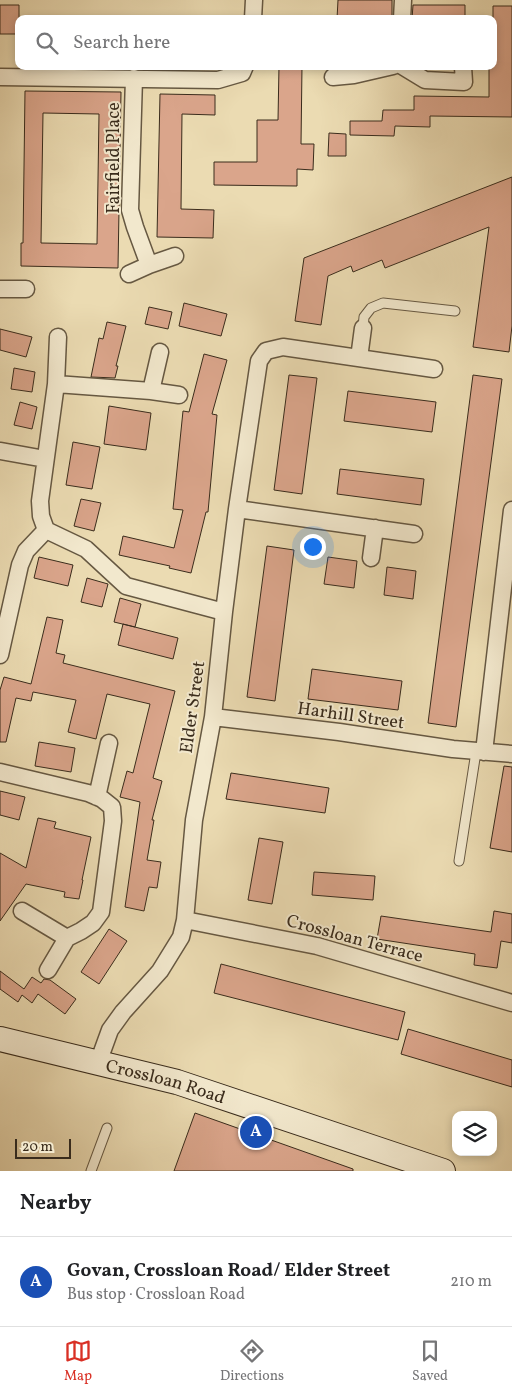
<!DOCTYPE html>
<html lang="en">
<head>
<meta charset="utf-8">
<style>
  body { margin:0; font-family:Vollkorn,serif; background:#f6f6f6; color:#202124 }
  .controls { position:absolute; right:15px; bottom:15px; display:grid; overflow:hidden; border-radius:10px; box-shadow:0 2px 8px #0003 }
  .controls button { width:45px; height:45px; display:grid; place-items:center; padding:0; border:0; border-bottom:1px solid #e0e0e0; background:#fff; color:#202124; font:25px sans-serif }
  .scale { position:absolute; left:15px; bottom:12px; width:56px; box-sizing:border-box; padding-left:5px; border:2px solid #3a2c1c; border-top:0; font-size:14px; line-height:18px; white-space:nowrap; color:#3a2c1c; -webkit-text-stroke:4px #f2e8cd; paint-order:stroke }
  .you { position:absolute; left:312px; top:546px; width:18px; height:18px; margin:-12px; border:4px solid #fff; border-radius:50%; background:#1a73e8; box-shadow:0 0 0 8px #1a73e833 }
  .badge { display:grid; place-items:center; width:32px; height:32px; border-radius:50%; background:#d93025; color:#fff; font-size:16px; font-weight:700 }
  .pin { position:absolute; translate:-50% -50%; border:2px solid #fff; box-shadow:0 1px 5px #0006 }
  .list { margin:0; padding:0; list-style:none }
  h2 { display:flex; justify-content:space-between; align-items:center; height:65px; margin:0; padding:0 20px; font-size:21px }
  h2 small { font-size:16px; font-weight:400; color:#757577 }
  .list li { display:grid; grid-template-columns:32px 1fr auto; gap:15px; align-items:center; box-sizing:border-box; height:90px; padding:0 20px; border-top:1px solid #e0e0e0 }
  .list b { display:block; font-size:19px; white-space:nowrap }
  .list p { margin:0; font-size:16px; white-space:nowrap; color:#757577 }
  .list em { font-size:16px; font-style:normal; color:#757577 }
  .icon { flex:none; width:28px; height:28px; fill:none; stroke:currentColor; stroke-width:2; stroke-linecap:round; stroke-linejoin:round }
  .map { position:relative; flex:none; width:512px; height:1171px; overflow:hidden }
  .search { position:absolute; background:#fff; box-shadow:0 2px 8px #0003; left:15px; right:15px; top:15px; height:55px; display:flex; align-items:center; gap:12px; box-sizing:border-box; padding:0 18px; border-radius:10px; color:#757577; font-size:19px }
  .sheet { height:155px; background:#fff }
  nav { display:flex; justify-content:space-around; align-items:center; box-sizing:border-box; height:70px; border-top:1px solid #e0e0e0; background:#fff; font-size:14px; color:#757577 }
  nav a { display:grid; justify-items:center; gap:2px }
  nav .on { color:#d93025 }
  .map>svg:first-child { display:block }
</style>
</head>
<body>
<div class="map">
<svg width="512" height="1171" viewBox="0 0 512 1171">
  <rect width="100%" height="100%" fill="#ebdbb2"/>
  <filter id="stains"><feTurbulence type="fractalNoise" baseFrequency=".004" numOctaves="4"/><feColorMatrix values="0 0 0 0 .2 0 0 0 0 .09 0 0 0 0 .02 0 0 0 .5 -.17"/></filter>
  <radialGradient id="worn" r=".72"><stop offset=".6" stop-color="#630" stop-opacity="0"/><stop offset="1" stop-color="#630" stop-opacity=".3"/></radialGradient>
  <path fill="#daa58b" stroke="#3a2c1c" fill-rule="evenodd" d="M338,0H392V19H337Z
    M0,5H19V34H0Z
    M413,5H465V19H412Z
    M493,6H512V117L430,116V127L395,126L394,136L350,135V121H382L383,110H414V96L489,97V66H493Z
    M279,66H302L301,144H314L313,170L297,169V186L214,185V162H257V120H278Z
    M25,91L121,92L118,268L21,266V243H23ZM43,113L99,114L97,244L41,243Z
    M160,94L215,95V115L182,114L181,209L214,210L213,238L157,237Z
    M329,133L346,134V156H328Z
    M512,177V326L509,352L473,347L489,227L385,268L382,260L353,272L351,266L328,276L321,325L295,321L304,258Z
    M184,303L227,314L221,336L179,326Z
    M149,307L172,312L168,329L145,324Z
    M107,322L126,326L116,366H118L115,378L91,377L99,338L103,339Z
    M0,329L32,337L26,357L0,350Z
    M204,354L227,360L212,414L217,415L208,512H206L191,573L169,568L170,566L119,555L123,536L174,548L183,510L173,509L183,411L189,412Z
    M14,368L35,372L32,392L11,389Z
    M289,375L317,378L302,494L274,490Z
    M473,375L502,379L456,727L428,723Z
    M348,391L436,402L432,432L344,421Z
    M20,402L37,407L32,429L14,425Z
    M109,406L151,413L146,450L104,444Z
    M73,442L100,447L92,489L66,485Z
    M340,469L424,479L421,505L337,494Z
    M81,499L101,503L94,531L74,526Z
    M267,546L294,550L275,701L247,697Z
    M39,557L73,565L68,586L34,578Z
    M328,557L357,561L354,588L324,584Z
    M387,567L416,571L413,599L384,595Z
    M87,578L108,584L102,607L81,602Z
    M120,598L141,604L135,627L114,622Z
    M47,617L63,620L56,653L65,655L63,663L175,691L153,778L162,781L152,820H154L147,860L161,862L157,888L149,887L144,911L125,907L140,802L120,797L127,771L133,773L150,704L107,694L96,739L68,732L76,700L33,692L31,701L16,698L6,742H0V690L4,677L31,684Z
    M123,624L178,638L173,659L118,645Z
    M312,669L402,681L398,710L308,699Z
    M39,742L75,748L71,772L35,766Z
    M504,766L512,767V852L490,848Z
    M231,773L329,788L325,813L226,799Z
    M0,791L25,797L19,820L0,815Z
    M38,818L56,822L54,828L91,837L82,880H83L79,899L64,897L65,892L26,884L0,921V853L26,868Z
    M259,838L283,842L272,904L248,900Z
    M314,872L375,876L373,900L312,895Z
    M494,911L512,914V943L501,941L497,968L474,965L475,954L377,939L381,916L491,932Z
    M109,929L127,941L99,984L81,972Z
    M221,964L405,1012L398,1040L214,993Z
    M0,971L24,989L32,977L41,983L44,979L50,980L76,999L65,1014L38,994L32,1003L22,995L18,1002L0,989Z
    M408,1029L512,1060V1087L401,1054Z
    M195,1113L353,1169V1171H174Z"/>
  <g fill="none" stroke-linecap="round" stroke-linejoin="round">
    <defs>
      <path id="lane" d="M363,328L364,317L371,308L383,303L455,311
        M459,861L476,752
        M91,1171L107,1128"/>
      <path id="street" d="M253,19L254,0
        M402,19L403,0
        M402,66L425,80L464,82L463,67
        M0,77L218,80L242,73L245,66
        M333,77L354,75L393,66
        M134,78L130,210L135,227L149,265
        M129,274L149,265L175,256
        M0,289H26
        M58,337L56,384L40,501L41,516L46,530L86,549L126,586L224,612
        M359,358L363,328
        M56,384L151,391L179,395
        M151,391L160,352
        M1,451L45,459
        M237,509L414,534
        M371,558L375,528
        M0,655L20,565L26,551L46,530
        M213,717L339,732L453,749L512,754
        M484,752L512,510
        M0,772L88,793L102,799L112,807L113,821L101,912L93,923L81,931L67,938L48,970
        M97,797L109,743
        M22,911L67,938
        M185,920L317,946L512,1003
        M98,1063L110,1030L123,1012L160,971L181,937L185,920L194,820L213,717L224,612L237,509L259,361L266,351L283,347L434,369"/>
      <g id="secondary">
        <path id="s1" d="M0,1039L177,1082L443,1171"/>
      </g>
    </defs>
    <use href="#lane" stroke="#665842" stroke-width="11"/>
    <use href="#street" stroke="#665842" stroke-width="19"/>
    <use href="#secondary" stroke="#3a2c1c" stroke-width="26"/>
    <use href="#lane" stroke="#f2e8cd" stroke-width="9"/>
    <use href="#street" stroke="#f2e8cd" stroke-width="16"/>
    <use href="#secondary" stroke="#f2e8cd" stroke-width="24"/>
  </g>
  <g text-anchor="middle" stroke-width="4" stroke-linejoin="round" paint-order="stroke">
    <g font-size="18" fill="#3a2c1c" stroke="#f2e8cd">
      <text transform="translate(113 158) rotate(-90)" y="6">Fairfield Place</text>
      <text transform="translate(192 707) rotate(-82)" y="6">Elder Street</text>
      <text transform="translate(351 715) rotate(8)" y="6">Harhill Street</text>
      <text transform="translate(355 938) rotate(15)" y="6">Crossloan Terrace</text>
      <text dy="6" stroke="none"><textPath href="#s1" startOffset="171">Crossloan Road</textPath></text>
    </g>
  </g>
  <rect width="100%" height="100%" filter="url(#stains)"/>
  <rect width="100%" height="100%" fill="url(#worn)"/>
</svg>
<div class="controls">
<button><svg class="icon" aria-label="layers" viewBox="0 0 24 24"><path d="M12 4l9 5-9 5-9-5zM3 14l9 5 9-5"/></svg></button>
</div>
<div class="scale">20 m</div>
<div class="you"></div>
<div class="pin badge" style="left:256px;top:1132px;background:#1a4fb4">A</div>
<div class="search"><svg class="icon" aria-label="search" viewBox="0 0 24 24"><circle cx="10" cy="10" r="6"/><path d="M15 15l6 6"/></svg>Search here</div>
</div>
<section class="sheet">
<h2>Nearby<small></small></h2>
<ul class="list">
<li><span class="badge" style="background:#1a4fb4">A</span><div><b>Govan, Crossloan Road/ Elder Street</b><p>Bus stop · Crossloan Road</p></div><em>210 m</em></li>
</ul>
</section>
<nav>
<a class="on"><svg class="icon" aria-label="map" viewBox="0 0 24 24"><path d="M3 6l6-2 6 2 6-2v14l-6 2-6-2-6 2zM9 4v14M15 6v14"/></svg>Map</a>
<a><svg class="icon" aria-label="directions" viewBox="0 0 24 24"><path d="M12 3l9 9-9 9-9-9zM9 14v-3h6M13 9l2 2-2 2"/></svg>Directions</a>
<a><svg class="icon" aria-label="saved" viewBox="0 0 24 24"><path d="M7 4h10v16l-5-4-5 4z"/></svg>Saved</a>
</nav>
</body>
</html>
